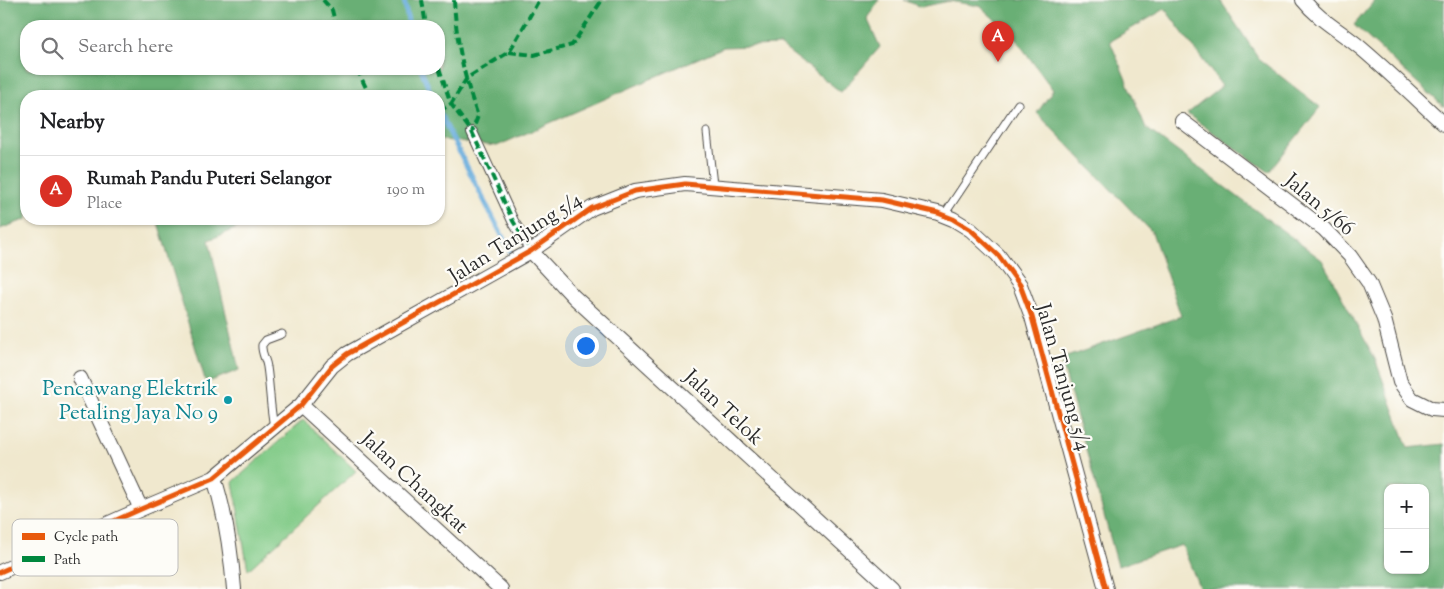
<!DOCTYPE html>
<html lang="en">
<head>
<meta charset="utf-8">
<style>
  body { margin:0; font-family:"Sorts Mill Goudy",serif; background:#f2f2f2; color:#202124 }
  .controls { position:absolute; right:15px; bottom:15px; display:grid; overflow:hidden; border-radius:10px; box-shadow:0 1px 4px #0004 }
  .controls button { width:45px; height:45px; display:grid; place-items:center; padding:0; border:0; border-bottom:1px solid #e0e0e0; background:#fff; color:#202124; font:25px sans-serif }
  .you { position:absolute; left:585px; top:345px; width:18px; height:18px; margin:-12px; border:4px solid #fff; border-radius:50%; background:#1a73e8; box-shadow:0 0 0 8px #1a73e833 }
  .badge { display:grid; place-items:center; width:32px; height:32px; border-radius:50%; background:#d93025; color:#fff; font-size:16px; font-weight:700 }
  .pin { position:absolute; translate:-50% -41px; filter:drop-shadow(0 1px 2px #0008) }
  .pin::after { content:''; position:absolute; top:26px; width:18px; height:15px; background:inherit; clip-path:polygon(0 0,100% 0,50% 100%) }
  .list { margin:0; padding:0; list-style:none }
  h2 { display:flex; justify-content:space-between; align-items:center; height:65px; margin:0; padding:0 20px; font-size:21px }
  h2 small { font-size:16px; font-weight:400; color:#757577 }
  .list li { display:grid; grid-template-columns:32px 1fr auto; gap:15px; align-items:center; box-sizing:border-box; height:70px; padding:0 20px; border-top:1px solid #e0e0e0 }
  .list b { display:block; font-size:19px; white-space:nowrap }
  .list p { margin:0; font-size:16px; white-space:nowrap; color:#757577 }
  .list em { font-size:16px; font-style:normal; color:#757577 }
  .icon { flex:none; width:28px; height:28px; fill:none; stroke:currentColor; stroke-width:2; stroke-linecap:round; stroke-linejoin:round }
  .map { position:relative; flex:none; width:1444px; height:589px; overflow:hidden }
  .search { position:absolute; background:#fff; box-shadow:0 1px 4px #0004; left:20px; top:20px; width:425px; height:55px; display:flex; align-items:center; gap:12px; box-sizing:border-box; padding:0 18px; border-radius:20px; color:#757577; font-size:19px }
  .panel { position:absolute; background:#fff; box-shadow:0 1px 4px #0004; left:20px; top:90px; width:425px; height:135px; border-radius:20px }
  .map>svg:first-child { display:block }
</style>
</head>
<body>
<div class="map">
<svg width="1444" height="589" viewBox="0 0 1444 589">
  <rect width="100%" height="100%" fill="#fdfcf7"/>
  <filter id="ink" filterUnits="userSpaceOnUse"><feTurbulence type="fractalNoise" baseFrequency=".02" numOctaves="2"/><feDisplacementMap in="SourceGraphic" scale="10" xChannelSelector="R" yChannelSelector="G"/><feConvolveMatrix kernelMatrix="1 2 1 2 8 2 1 2 1" color-interpolation-filters="sRGB"/></filter>
  <filter id="wash" filterUnits="userSpaceOnUse"><feTurbulence type="fractalNoise" baseFrequency=".0096" numOctaves="4" result="noise"/><feDisplacementMap in="SourceGraphic" scale="20" xChannelSelector="R" yChannelSelector="G"/><feGaussianBlur stdDeviation="1.12" result="paint"/><feColorMatrix in="noise" values="0 0 0 0 0 0 0 0 0 0 0 0 0 0 0 0 0 1.4 0 .05"/><feComposite in="paint" operator="in"/></filter>
  <g filter="url(#wash)">
    <rect width="100%" height="100%" fill="#f0e8ce"/>
    <path fill="#82cb88" stroke="#567b5a" d="M303,420L356,471L248,570L233,482Z"/>
    <path fill="#69af74" stroke="#4a6d50" fill-rule="evenodd" d="M0,0H879L867,18L880,47L841,92L780,45L724,47L497,146L443,140L439,141V96H26L27,219L0,229ZM26,26H439V69H26Z
      M904,0H1220L1260,60L1320,107L1269,172L1187,114L1222,86L1165,9L1110,41L1146,128L1322,260L1375,359L1408,448L1444,444V589H1200L1182,545L1118,566L1061,359L1181,316L1152,232L1037,113L1053,90L1015,38L980,6L949,1L921,7ZM1388,488H1425V570H1388Z
      M1375,0H1444V107L1354,25Z
      M157,219H258L209,240L239,370L206,383Z"/>
    <g fill="none" stroke-linecap="round" stroke-linejoin="round">
      <path stroke="#66acdc" stroke-width="5" d="M404,0L409,26
        M421,69L432,96
        M439,112L512,255"/>
    </g>
  </g>
  <g filter="url(#ink)">
    <g fill="none" stroke-linecap="round" stroke-linejoin="round">
      <defs>
        <path id="service" d="M707,132L713,185
          M944,215L1018,104
          M274,427C270,407 270,387 267,367C266,359 261,353 262,345L266,340L282,334"/>
        <path id="pedestrian" d="M472,132L513,221L531,251"/>
        <path id="minor" d="M1303,0C1319,20 1342,32 1362,49C1390,73 1417,99 1444,124
          M1182,121L1324,229L1350,256L1369,283L1384,319L1400,382L1412,399L1432,409L1444,410
          M531,251L574,297L892,589
          M80,378L141,509
          M301,405L501,589
          M214,478C226,515 231,551 234,589
          M0,572L141,509L214,478L301,405L332,366L347,354L531,251L592,208L635,191L685,184L882,200L938,213L953,219L971,230L998,255L1020,285L1032,317L1106,589"/>
      </defs>
      <use href="#service" stroke="#494743" stroke-width="9"/>
      <use href="#pedestrian" stroke="#494743" stroke-width="12"/>
      <use href="#minor" stroke="#494743" stroke-width="16"/>
      <use href="#service" stroke="#fff" stroke-width="7"/>
      <use href="#pedestrian" stroke="#fff" stroke-width="10"/>
      <use href="#minor" stroke="#fff" stroke-width="14"/>
      <path stroke="#00873e" stroke-width="4" stroke-dasharray="8 4" stroke-linecap="butt" d="M323,0L332,10L336,26
        M422,0L426,26
        M454,0C456,39 464,79 478,116L472,132
        M509,52L534,55L572,45L602,0
        M439,68L451,104L472,132L513,221L531,251
        M357,69L370,96
        M439,111L451,104L467,78L509,52L539,0"/>
      <defs>
        <path id="cycleway" d="M0,572L141,509L214,478L301,405L332,366L347,354L531,251L592,208L635,191L685,184L882,200L938,213L953,219L971,230L998,255L1020,285L1032,317L1106,589"/>
      </defs>
      <use href="#cycleway" stroke="#fdfcf7" stroke-width="8"/>
      <use href="#cycleway" stroke="#e8590c" stroke-width="5"/>
    </g>
  </g>
  <circle fill="#0f9aa8" stroke="#fdfcf7" stroke-width="2" cx="228" cy="400" r="5"/>
  <g text-anchor="middle" stroke-width="4.5" stroke-linejoin="round" paint-order="stroke">
    <g font-size="21" fill="#2b2b2b" stroke="#fdfcf7">
      <text transform="translate(1320 204) rotate(40)" y="7">Jalan 5/66</text>
      <text transform="translate(515 237) rotate(-32)" y="7">Jalan Tanjung 5/4</text>
      <text transform="translate(1064 377) rotate(74)" y="7">Jalan Tanjung 5/4</text>
      <text transform="translate(724 407) rotate(43)" y="7">Jalan Telok</text>
      <text transform="translate(415 482) rotate(43)" y="7">Jalan Changkat</text>
    </g>
    <g font-size="21" fill="#0d838f" stroke="#fdfcf7" text-anchor="end">
      <text x="218" y="395">Pencawang Elektrik<tspan x="218" dy="24">Petaling Jaya No 9</tspan></text>
    </g>
  </g>
  <rect x="12" y="519" width="166" height="57" rx="8" fill="#fdfcf7" stroke="#bebdba" stroke-width="1"/>
  <rect x="22" y="533" width="23" height="7" fill="#e8590c"/>
  <rect x="22" y="556" width="23" height="6" fill="#00873e"/>
  <g font-size="14" fill="#2b2b2b">
    <text x="54" y="541">Cycle path</text>
    <text x="54" y="564">Path</text>
  </g>
</svg>
<div class="controls">
<button>+</button>
<button>−</button>
</div>
<div class="you"></div>
<div class="pin badge" style="left:998px;top:62px">A</div>
<div class="search"><svg class="icon" aria-label="search" viewBox="0 0 24 24"><circle cx="10" cy="10" r="6"/><path d="M15 15l6 6"/></svg>Search here</div>
<section class="panel">
<h2>Nearby<small></small></h2>
<ul class="list">
<li><span class="badge">A</span><div><b>Rumah Pandu Puteri Selangor</b><p>Place</p></div><em>190 m</em></li>
</ul>
</section>
</div>
</body>
</html>
